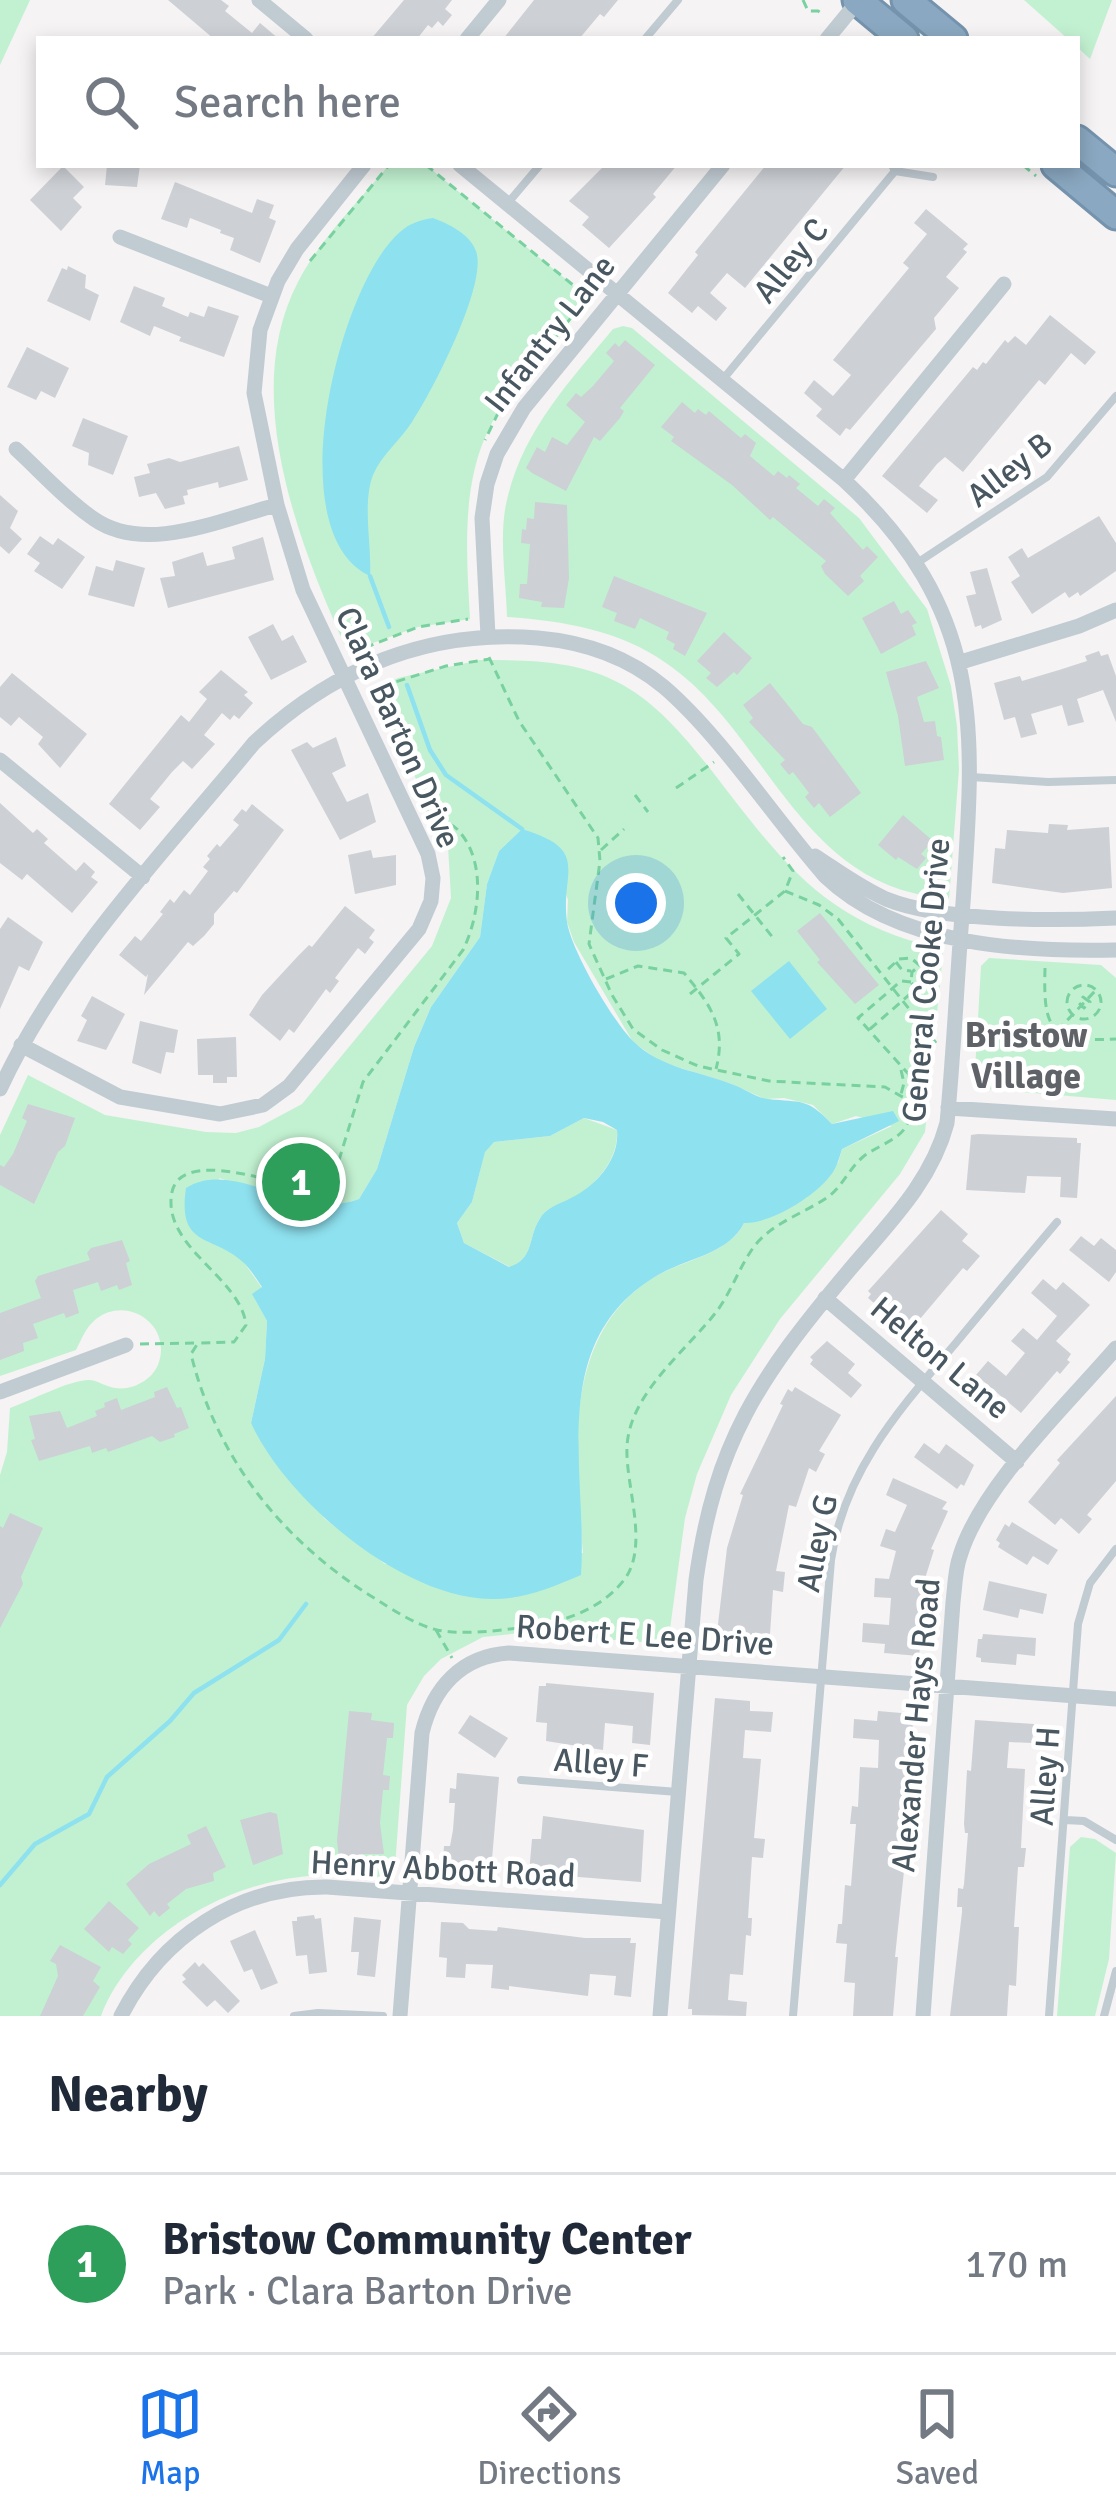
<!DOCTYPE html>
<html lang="en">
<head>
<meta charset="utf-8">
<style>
  body { margin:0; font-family:Signika,sans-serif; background:#f2f2f3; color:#1f2937 }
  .you { position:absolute; left:636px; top:903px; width:42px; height:42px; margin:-30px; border:9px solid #fff; border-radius:50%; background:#1a73e8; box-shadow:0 0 0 18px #1a73e833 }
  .badge { display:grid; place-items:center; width:78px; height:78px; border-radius:50%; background:#1a73e8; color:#fff; font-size:39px; font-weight:700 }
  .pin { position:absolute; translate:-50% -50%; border:6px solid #fff; box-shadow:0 3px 12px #0006 }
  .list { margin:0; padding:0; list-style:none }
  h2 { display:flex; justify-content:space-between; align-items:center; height:156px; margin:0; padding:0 48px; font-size:51px }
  h2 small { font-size:39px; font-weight:400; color:#747a83 }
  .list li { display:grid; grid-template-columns:78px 1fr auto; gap:36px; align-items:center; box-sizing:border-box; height:180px; padding:0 48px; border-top:3px solid #e0e1e3 }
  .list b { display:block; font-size:45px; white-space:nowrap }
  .list p { margin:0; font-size:39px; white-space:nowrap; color:#747a83 }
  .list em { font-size:39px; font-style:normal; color:#747a83 }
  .icon { flex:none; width:66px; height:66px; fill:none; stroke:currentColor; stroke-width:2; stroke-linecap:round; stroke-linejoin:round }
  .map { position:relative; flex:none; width:1116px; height:2016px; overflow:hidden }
  .search { position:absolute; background:#fff; box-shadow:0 6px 18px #0003; left:36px; right:36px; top:36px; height:132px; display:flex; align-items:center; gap:30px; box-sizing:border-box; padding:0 42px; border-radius:0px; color:#747a83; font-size:45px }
  .sheet { height:336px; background:#fff }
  nav { display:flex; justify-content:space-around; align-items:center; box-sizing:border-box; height:168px; border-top:3px solid #e0e1e3; background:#fff; font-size:33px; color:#747a83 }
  nav a { display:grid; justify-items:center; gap:6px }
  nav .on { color:#1a73e8 }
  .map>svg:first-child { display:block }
</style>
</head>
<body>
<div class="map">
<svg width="1116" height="2016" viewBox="0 0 1116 2016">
  <rect width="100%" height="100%" fill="#f5f3f3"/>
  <path fill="#c2f1d1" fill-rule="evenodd" d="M0,0H30L0,65Z
    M1024,0H1112L1090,59L1077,47V39H1068Z
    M389,165H426L573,285L579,305C560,340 528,369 505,402C459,465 466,545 470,619L418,627L353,650L345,646C298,541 240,393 298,282C320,239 358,202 389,165Z
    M623,326L632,328L859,518L927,609L951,686L957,726L959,769L949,899C936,900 925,896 913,893C794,864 760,727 666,663C619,630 563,621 507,617C506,581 499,539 506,504C521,433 568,383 613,329Z
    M480,660C528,660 579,660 623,685C657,704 684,736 708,766C778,856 821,922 939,948L943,953L925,1132L900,1174L780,1319L731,1395L697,1474L685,1518L668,1644L521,1633L483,1637L441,1659L424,1676L407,1705L394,1880C363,1878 331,1873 300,1877C220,1886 131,1938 101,2016H0V1475L7,1452L10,1408C30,1401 69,1380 89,1380C97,1380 106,1387 115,1388C133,1391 154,1379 159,1362C171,1324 127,1295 96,1319C86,1327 82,1338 76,1350L0,1376V1135L28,1075L105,1115L206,1132L236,1133L259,1127L302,1104L432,946L451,898L448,846L373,689L398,678ZM522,829L548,839L568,900L567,922L574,942L633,1042L661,1062L729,1083L765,1099L784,1098L813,1105L832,1124L856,1116L892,1126L842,1149L838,1163L744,1223C730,1253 685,1260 658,1275C561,1330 574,1458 583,1553L385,1564L325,1519L284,1472L251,1423L265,1359L267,1321L253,1295L262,1288L243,1261L219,1178C262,1191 316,1216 359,1199L377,1169L414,1047L431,1007L480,937L487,884L499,851Z
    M989,958L1101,965L1116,978V1100L974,1088L981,966Z
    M584,1118L617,1130C619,1159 596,1186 571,1199C559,1205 546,1207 539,1220C528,1238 534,1258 510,1267L464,1243L457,1223L472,1202L485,1151L494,1142L550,1136Z
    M1081,1837L1095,1839L1116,1853L1109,1959L1095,2016H1057L1070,1847Z"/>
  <path fill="#8ee1ef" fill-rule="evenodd" d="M433,218C449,224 470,234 476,251C488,284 432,392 412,422C400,441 382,454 373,475C362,504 372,545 370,576C277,533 339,284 400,232C410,223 420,220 433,218Z
    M522,829C592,850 560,872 567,922C571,950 613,1022 634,1042C662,1069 700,1071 734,1085C745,1089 757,1098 768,1099C802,1103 806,1097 832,1124L893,1111L899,1121L842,1149C839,1158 837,1168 830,1176C814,1197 770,1224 744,1223C729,1254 685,1259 658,1275C545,1341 588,1471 581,1575C553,1587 522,1600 491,1599C402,1598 287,1501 251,1423L265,1359L267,1321L252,1294L262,1287C257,1280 251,1270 245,1264C214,1233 177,1250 186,1188C234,1157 301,1222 359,1199L377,1169L414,1047L431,1007L480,937L487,884L499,851ZM584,1118L603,1122L617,1130C620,1159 596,1186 571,1198C558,1205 546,1207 539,1220C528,1238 534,1259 509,1267L464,1243L457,1223L472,1202L485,1152L494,1142L550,1136Z
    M789,961L827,1009L790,1039L751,991Z"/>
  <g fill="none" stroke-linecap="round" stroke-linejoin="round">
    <path stroke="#8ee1ef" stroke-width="4.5" d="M370,576L389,627
      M407,685L430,750L446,775L522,829
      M0,1885L35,1844L89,1814L107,1777L170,1721L194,1693L279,1640L306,1604"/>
  </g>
  <path fill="#cdd0d5" d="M168,0H221L229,6L225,11L252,33L260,23L279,39H214Z
    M404,0H452L445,9L452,15L443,26L438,21L432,28L428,25L417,39H371Z
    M534,0H618L604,17L600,14L579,39H503Z
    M107,165H140L137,187L105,185Z
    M605,165H677L653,194L656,197L609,248L582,225L589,217L569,201Z
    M766,165H846L745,288L727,273L710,293L727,308L716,321L698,306L692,313L668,293L698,255L695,252Z
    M63,166L84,187L73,198L82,207L61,231L30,200Z
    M175,182L252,213L257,199L274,205L269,218L276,221L260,263L230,250L234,238L220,233L221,230L190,218L187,228L161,219Z
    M926,209L968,244L963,249L967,252L946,277L959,288L934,318L936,329L850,430L846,428L840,436L816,416L822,409L804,393L814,380L833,396L851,375L833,360L909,268L903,263L927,234L914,223Z
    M68,266L86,275L85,288L99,295L90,321L47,301L62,268L67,270Z
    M134,286L165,298L162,306L188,317L190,312L204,317L208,306L239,316L224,357L179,341L181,337L154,326L150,336L120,322Z
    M1050,315L1096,352L1085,365L1071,353L1045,385L1039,380L963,472L945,457L937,464L919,486L938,500L927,513L882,476L973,367L977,370L983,362L986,364L1005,340L1008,343L1015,336L1026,345Z
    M625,340L655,365L620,408L624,411L620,418L600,441L594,437L566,491L532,473L526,468L537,447L545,452L552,437L567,445L585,422L566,405L576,393L581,397L593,386L614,361L606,353L615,343L619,347Z
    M27,347L69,368L55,398L41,391L36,400L7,387Z
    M682,402L695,413L698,409L706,415L709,411L741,438L745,434L756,443L750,456L774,476L778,471L787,478L789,475L800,484L796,488L818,506L824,499L835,508L830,513L837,521L863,550L867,546L878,557L860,576L864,581L848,596L825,574L821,566L826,561L773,517L770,520L732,485L671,441L674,437L661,427Z
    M83,418L128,436L113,475L88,465L89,453L72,446Z
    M239,446L248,480L219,488L218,482L187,490L188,495L183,496L185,504L165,509L156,493L139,497L134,477L150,473L147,464L169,458L180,462Z
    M0,495L18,511L10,528L22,539L9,554L0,546Z
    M535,502L567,505L569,578L564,608L541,607L542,602L519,598L520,584H527L530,544L521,543L522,529L526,530L527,518L534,519Z
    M1099,516L1116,543V571L1080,596L1078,592L1069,598L1065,592L1032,614L1011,582L1020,576L1008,557L1022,548L1028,558Z
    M40,536L53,545L58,538L85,557L62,589L34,571L40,563L27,554Z
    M263,537L274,580L168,608L160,578L175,576L172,562L203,552L207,566L235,559L232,547Z
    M116,560L145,568L134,607L88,595L96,566L113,571Z
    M987,568L1002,620L982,629L981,625L975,627L966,596L976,594L970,572Z
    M614,576L707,613L685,656L673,649L675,644L666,639L669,632L640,618L635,629L614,621L617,613L602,607Z
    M894,601L901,614L908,610L917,623L912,625L916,635L881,654L862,618Z
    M273,624L282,641L293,635L307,662L271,680L248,637Z
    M724,632L752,658L737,675L734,672L717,687L706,678L711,673L697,661Z
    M1099,651L1101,656L1108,654L1116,676V722L1103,690L1077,699L1084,722L1068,726L1062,705L1031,714L1037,734L1021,738L1015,717L1004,720L994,683L1020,676L1022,681L1059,670L1087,661L1085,656Z
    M926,661L939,688L917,697L924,722L935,721L937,736L941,737L944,760L905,766L898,716L886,672Z
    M221,670L248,692L244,695L253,703L239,719L234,715L230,720L222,713L204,735L215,744L192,769L183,761L172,772L150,799L160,807L140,830L109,804L181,715L189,722L207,699L199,692Z
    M12,673L87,734L60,768L38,744L43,737L19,717L11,726L0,717V687Z
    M770,683L803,724L812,727L861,793L830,817L819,803L814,808L805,797L809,793L793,772L789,775L780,764L785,760L749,722L753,718L743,705Z
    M336,737L346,766L332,773L347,802L368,793L376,822L340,840L291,750L307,742L313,748Z
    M0,803L33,833L37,829L48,839L44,843L76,871L84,862L95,872L91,877L98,882L72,913L27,874L22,880L0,863Z
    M252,804L284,830L237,893L234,891L214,914V924L204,936L193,946L188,942L144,995L148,974L146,977L119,955L135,936L141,941L163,914L160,912L170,899L174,903L184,890L190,895L208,871L203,867L210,859L207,856L217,844L220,847L239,825L233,820L242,809L246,812Z
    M903,815L933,841L921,854L926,858L917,869L898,857L896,860L878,845Z
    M1049,824L1068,825L1067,830L1109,827L1112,888L1063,893L992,883L995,848L1005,849L1007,830L1048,833Z
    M371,850L373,858L396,855V885L355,894L348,855Z
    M345,906L375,930L369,938L374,942L365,954L358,948L335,978L339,981L330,993L326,989L294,1033L289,1029L280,1041L249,1015L262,995L298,956L309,945L312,947Z
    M820,913L879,985L855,1004L817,962L820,960L797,931Z
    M8,917L43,942L29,971L19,966L0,1009V929Z
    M92,996L125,1014L106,1050L77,1041L87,1020L81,1016Z
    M140,1021L178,1030L174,1053L166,1052L161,1074L132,1063Z
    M236,1037L237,1077H227V1083H213V1075H198L197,1039Z
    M28,1104L75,1118L65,1146L58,1152L34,1204L0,1185V1165L4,1167L13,1154L27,1121L22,1118Z
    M978,1134L1077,1138V1143H1081L1077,1198L1060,1197L1061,1177L1027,1176L1025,1193L966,1190L971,1135Z
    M941,1210L968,1234L962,1241L980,1256L967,1271L963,1268L909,1332L868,1298L871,1294L868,1291Z
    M1081,1236L1094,1246L1101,1238L1116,1250V1272L1109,1282L1069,1250Z
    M122,1240L130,1261L126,1263L132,1285L119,1290L117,1285L101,1291L98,1282L73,1290L79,1313L66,1318L64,1313L33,1324L38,1338L23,1343L24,1351L0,1360V1313L41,1298L35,1281L38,1276L90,1260L87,1253L91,1248Z
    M1043,1279L1056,1290L1063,1282L1090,1305L1056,1341L1071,1354L1067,1360L1070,1362L1060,1374L1057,1371L1021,1413L976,1375L988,1361L1006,1376L1025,1353L1011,1341L1023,1328L1037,1340L1057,1316L1031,1293Z
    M827,1341L855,1364L848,1373L862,1385L851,1398L810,1364L813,1360L810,1357Z
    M167,1387L177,1408L181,1407L189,1428L174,1434L175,1437L160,1442L152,1436L108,1452L106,1448L92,1453L90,1446L39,1461L31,1440L35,1439L29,1416L60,1411L67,1428L97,1416L95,1411L105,1407L104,1403L117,1398L121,1410L155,1397L154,1392Z
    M795,1387L841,1415L819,1451L825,1454L816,1472L809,1468L796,1507L789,1505L776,1571L785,1572L783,1592L773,1590L770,1634L752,1633V1643L716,1641L727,1548L743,1495L740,1494L783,1405L780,1404L788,1389L792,1392Z
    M1116,1396V1481L1087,1515L1092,1519L1079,1534L1061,1518L1055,1525L1028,1502L1060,1463L1057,1460Z
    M924,1443L939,1454L946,1444L974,1465L964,1486L961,1484L957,1489L914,1457Z
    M893,1478L947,1502L942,1509L948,1511L931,1549L934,1550L922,1588L927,1589L919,1656L884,1653L885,1644L862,1642L863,1623L889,1625L891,1598L874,1597L875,1578L889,1579L896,1551L880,1546L886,1529L895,1532L907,1505L886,1495Z
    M10,1513L43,1528L21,1577L23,1584L0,1628V1526L3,1528Z
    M1012,1522L1058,1550L1048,1565L1033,1556L1027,1565L998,1547L1000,1543L996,1540L1005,1524L1009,1527Z
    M989,1581L1047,1594L1043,1614L1020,1609L1018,1618L983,1610Z
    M983,1634L1036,1638L1035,1656L1017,1654L1016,1665L981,1662V1658L976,1657L978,1639H982Z
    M546,1683L654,1693L650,1745L632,1743L633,1726L605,1723L603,1750L546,1741L547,1723L536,1722L539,1686H546Z
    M715,1698L750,1701V1711L773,1712L771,1732L745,1730L743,1758L761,1759L754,1838L765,1839L763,1858L752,1857L748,1918H752L751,1936L746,1935L743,1975L730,1974L728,2000L747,2002L746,2016L692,2015V2009H688Z
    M349,1711L372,1713L371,1720L394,1723L393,1738H387L383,1775L390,1776L389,1790H383L380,1823L384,1854H361L360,1859L339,1858L337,1841Z
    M878,1711L913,1714L909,1823L895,1957H898L893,2016H853L855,1983L844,1982L847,1944L836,1943L838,1924H842L845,1885L851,1886L856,1824H850L852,1806L858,1807L860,1767L878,1768L879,1740L853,1738L854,1719L877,1721Z
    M470,1715L508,1738L495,1758L458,1733Z
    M975,1720L1034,1724L1032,1743L1009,1742L1007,1768L1025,1769L1021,1848H1026L1024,1867H1018L1014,1927H1019L1016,1986L1009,1985L1007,2016H950L962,1912V1907H957L958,1888L963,1889L964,1884L968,1833H965L964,1824L967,1770L971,1771Z
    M457,1773L499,1777L491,1871L467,1870V1864L443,1860L444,1846H450L453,1830L455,1803H449L450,1788L456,1789Z
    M270,1812L277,1814L283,1854L253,1865L240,1820Z
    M543,1816L644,1830L641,1882L529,1873L532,1839H541Z
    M206,1826L226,1867L213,1873L214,1881L186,1889L167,1904L170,1908L159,1917L154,1911L150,1916L126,1884L149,1864L191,1844L187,1835Z
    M109,1901L139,1928L128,1940L132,1944L123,1954L112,1947L109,1952L84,1929Z
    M314,1915L315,1919L321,1918L327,1972L309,1974L307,1955L296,1956L292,1921H297V1917Z
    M354,1917L381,1920L375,1977L357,1975L359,1952H351Z
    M441,1922L463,1923L469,1929L497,1931L498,1927L585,1938H631L630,1943H636L631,1997L614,1995L616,1976L590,1974L588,1996L509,1986V1990L491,1988L493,1965L466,1964L465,1978L446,1977L447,1958L439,1957Z
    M255,1930L278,1983L261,1990L252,1969L244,1972L230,1941Z
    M60,1945L101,1967L93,1981L100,1987L83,2016H40L58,1976L56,1964L50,1961Z
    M195,1962L199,1967L203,1963L240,2001L228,2013L215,2000L207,2007L182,1982L186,1979L182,1975Z"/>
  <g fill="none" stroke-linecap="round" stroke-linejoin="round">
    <defs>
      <path id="highway" d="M857,0L904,39
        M906,0L953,39
        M1077,140L1116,172
        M1056,165L1116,215"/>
    </defs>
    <use href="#highway" stroke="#7593ad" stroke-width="33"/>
    <path stroke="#79d1a0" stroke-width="3" stroke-dasharray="9 6" stroke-linecap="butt" d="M803,0L808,11H818L824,15
      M426,165L573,285L579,305L574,314L502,405L485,440
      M1023,165L1036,176
      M310,261L389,165
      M351,653L418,627L468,619
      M371,694L373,689L446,666L490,659
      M676,788L714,762
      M635,795L648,812
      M426,808C433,821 446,819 457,829C487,860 480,915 463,950L363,1082L335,1173L322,1186L306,1190C276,1183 181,1148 172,1192C161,1247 241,1277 246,1325L234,1342L198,1343L191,1354C217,1461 286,1545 379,1601C396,1612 417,1625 437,1630C462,1635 493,1631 519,1628C557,1624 599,1612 624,1580C650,1546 625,1486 627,1446C630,1393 686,1351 717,1311C731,1292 739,1268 753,1248C771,1223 803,1214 828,1197C843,1186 849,1168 864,1156C886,1140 920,1135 906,1099L885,1087L769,1081L698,1066L662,1050L633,1029L612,995L589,944L600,861L598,838L519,721L487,653
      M601,850L624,829
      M785,891L819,905L838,919L936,1043
      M738,894L774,939
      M896,962L902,970L911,971
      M1045,968C1043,1032 1051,1042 1116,1039
      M606,979L638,966L684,973C710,1004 727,1027 716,1069
      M911,982L901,981L858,1018L931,1099
      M1067 1002a17 17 0 1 1 34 0a17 17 0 1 1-34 0Z
      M917,990L911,982L912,972L935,953
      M690,994L739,954L726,938L785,891L793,871L783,857
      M1083,997L1090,1002L1084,1008L1079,1003Z
      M870,1029L925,981L924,969L911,958L899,959L885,972
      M1057,1031L1096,990
      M901,1070L904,1083L901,1094
      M140,1344L196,1343
      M436,1630L452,1658"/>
    <path stroke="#c0cbd2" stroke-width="8" d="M645,39L678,0
      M892,165L895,171L933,177
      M507,204L540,165
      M724,378L895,171
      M917,563L1047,477L1116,396
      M971,777L1048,782L1116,780
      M521,1780L678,1792
      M1065,1820L1084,1821L1116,1840
      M294,2016L318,2013L383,2016
      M793,2016L831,1560C844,1471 899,1410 955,1344C989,1303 1023,1262 1057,1222
      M1049,2016L1078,1624L1090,1583L1116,1549
      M1104,2016L1116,1971"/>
    <path stroke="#c0cbd2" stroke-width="15" d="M259,0L306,39
      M467,39L499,0
      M827,39L859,0
      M460,165L844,480C985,611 975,726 963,903C957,976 954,1050 947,1123C931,1184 885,1227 846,1274C759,1378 715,1442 696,1580L660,2016
      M120,237L271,296
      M16,449C41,472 66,500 94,519C146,555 222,519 277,505
      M844,480L1004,284
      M488,636L482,518L487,484L497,454L524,408L723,165
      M961,662L1079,626L1116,610
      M0,760L143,877
      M815,856C838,871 861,888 886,899C943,922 1054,921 1116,918
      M21,1045L120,1097L220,1114L263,1105L289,1086L419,929L431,901L433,878L428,854L303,590L277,505L254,393L260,330L278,281L297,249L364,165
      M0,1089C61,958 163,854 254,743C333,669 428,629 538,638C584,642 628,657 664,687C721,736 774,818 825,876C898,946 1020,952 1116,950
      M948,1108L1116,1119
      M825,1298L1017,1462
      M0,1392L126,1345
      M121,2016C161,1937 237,1886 327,1887L668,1912
      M400,2016L422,1733C433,1688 461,1656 509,1653L1116,1699
      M923,2016L953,1602C955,1586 955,1570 960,1556C981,1486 1068,1404 1116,1348"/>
    <use href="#highway" stroke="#8aa8c1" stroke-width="27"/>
  </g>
  <g text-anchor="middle" stroke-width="9" stroke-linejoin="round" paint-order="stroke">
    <g font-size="33" fill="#495761" stroke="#fff">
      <text transform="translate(790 260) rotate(-51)" y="12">Alley C</text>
      <text transform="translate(549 333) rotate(-52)" y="12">Infantry Lane</text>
      <text transform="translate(1009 469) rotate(-38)" y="12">Alley B</text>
      <text transform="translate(399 727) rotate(66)" y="12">Clara Barton Drive</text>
      <text transform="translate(925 980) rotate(-85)" y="12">General Cooke Drive</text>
      <text transform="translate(941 1357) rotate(40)" y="12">Helton Lane</text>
      <text transform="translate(816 1543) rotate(-79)" y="12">Alley G</text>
      <text transform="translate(645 1634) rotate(4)" y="12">Robert E Lee Drive</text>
      <text transform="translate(915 1725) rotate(-85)" y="12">Alexander Hays Road</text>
      <text transform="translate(601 1762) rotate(4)" y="12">Alley F</text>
      <text transform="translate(1044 1776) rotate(-86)" y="12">Alley H</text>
      <text transform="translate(443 1868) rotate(3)" y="12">Henry Abbott Road</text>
    </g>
    <g font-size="36" font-weight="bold" fill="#5f6368" stroke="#fff">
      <text x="1026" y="1047">Bristow<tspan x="1026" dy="41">Village</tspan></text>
    </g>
  </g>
</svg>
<div class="you"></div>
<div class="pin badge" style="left:301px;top:1182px;background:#2e9e5b">1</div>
<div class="search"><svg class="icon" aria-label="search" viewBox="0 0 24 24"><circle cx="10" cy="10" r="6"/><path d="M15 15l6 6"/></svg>Search here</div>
</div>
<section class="sheet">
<h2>Nearby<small></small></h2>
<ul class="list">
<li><span class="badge" style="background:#2e9e5b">1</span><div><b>Bristow Community Center</b><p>Park · Clara Barton Drive</p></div><em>170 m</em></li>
</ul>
</section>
<nav>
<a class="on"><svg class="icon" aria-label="map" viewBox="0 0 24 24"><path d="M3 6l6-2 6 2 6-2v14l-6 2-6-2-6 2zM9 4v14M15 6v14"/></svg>Map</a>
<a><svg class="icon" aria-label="directions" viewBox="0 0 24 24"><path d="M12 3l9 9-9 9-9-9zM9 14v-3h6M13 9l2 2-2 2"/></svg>Directions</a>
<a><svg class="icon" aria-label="saved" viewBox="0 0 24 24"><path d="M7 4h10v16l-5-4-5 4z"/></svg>Saved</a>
</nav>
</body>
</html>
